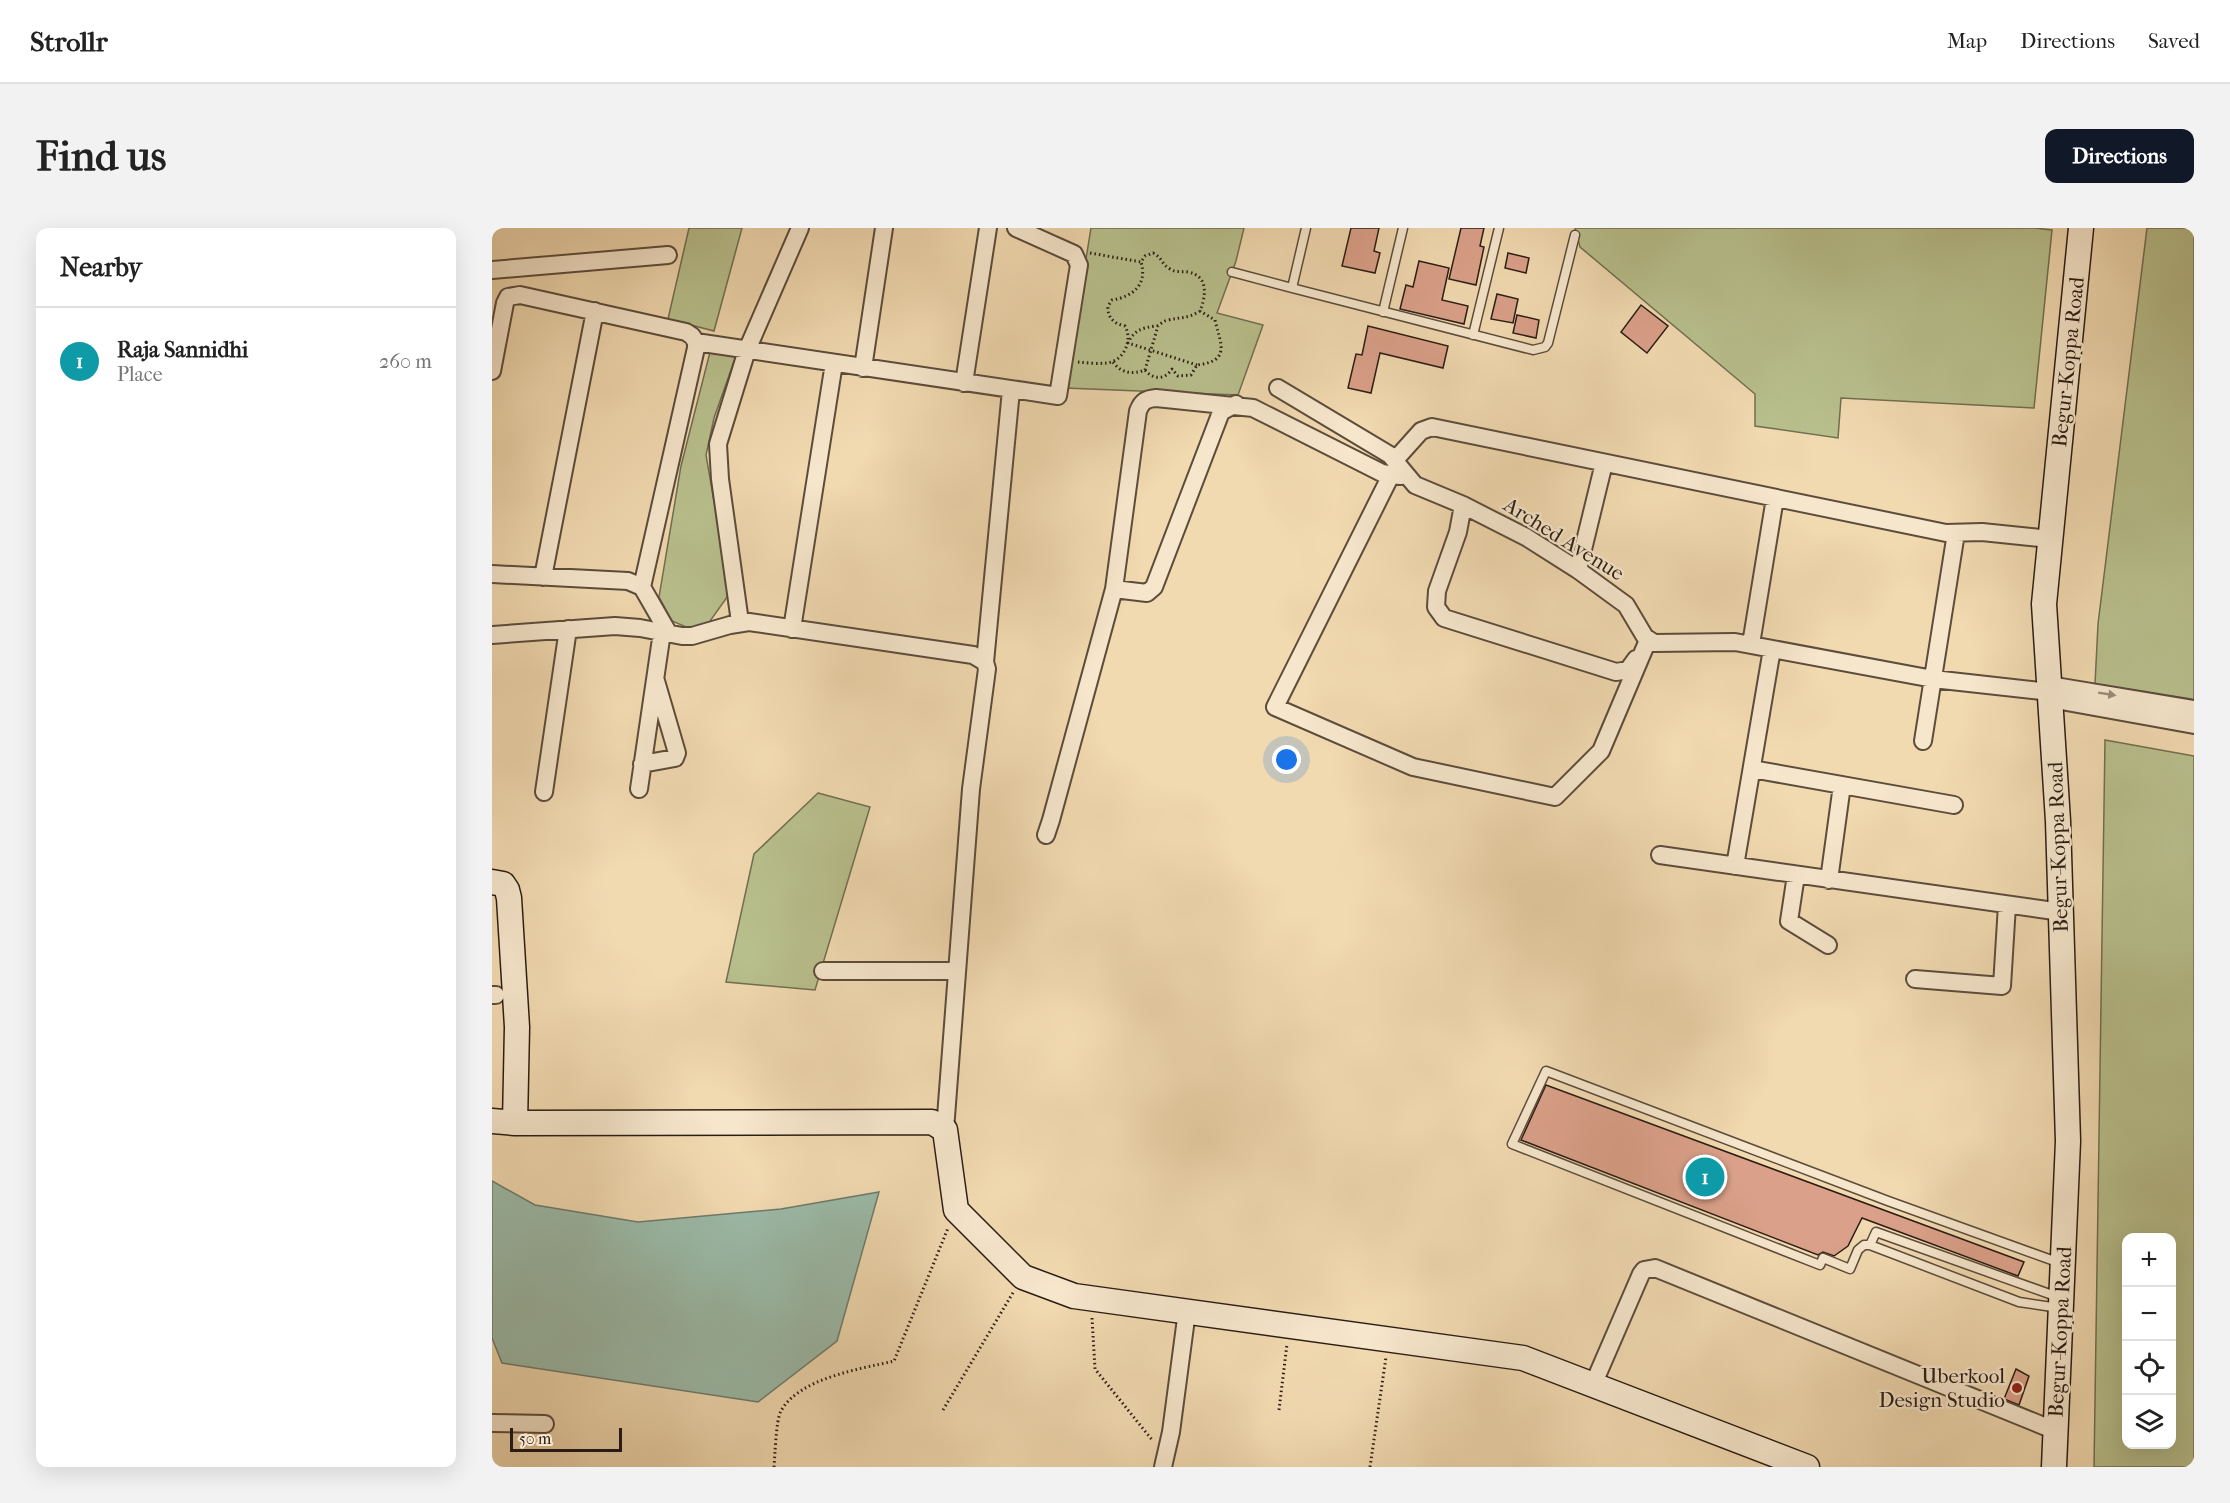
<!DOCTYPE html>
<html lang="en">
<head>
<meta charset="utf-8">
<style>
  body { margin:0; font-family:"IM FELL French Canon",serif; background:#f2f2f2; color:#222 }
  .controls { position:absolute; right:18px; bottom:18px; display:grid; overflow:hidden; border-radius:12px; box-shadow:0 6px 24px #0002 }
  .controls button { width:54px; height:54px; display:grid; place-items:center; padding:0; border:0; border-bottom:2px solid #e0e0e0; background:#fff; color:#222; font:30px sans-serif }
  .scale { position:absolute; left:18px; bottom:15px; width:112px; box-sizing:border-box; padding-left:6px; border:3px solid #2b1d15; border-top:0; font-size:16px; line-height:21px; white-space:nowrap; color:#2b1d15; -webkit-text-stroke:4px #f6e6cc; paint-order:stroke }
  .you { position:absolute; left:795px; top:532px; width:21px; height:21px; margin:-15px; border:4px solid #fff; border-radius:50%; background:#1a73e8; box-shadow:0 0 0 9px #1a73e833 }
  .badge { display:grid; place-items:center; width:39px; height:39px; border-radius:50%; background:#111827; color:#fff; font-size:20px; font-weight:700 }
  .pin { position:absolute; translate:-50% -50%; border:3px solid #fff; box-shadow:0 2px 6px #0006 }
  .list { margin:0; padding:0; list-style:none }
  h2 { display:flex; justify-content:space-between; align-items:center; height:78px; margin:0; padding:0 24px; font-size:26px }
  h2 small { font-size:20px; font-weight:400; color:#767676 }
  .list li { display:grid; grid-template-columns:39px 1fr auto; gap:18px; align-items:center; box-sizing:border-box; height:108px; padding:0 24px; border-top:2px solid #e0e0e0 }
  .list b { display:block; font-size:22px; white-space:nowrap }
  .list p { margin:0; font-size:20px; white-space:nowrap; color:#767676 }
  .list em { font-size:20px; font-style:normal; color:#767676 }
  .icon { flex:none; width:33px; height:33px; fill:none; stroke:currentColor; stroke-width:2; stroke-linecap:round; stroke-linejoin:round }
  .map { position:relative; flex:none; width:1702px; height:1239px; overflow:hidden; border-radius:12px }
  header { display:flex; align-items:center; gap:36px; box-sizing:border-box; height:84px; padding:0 30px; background:#fff; border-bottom:2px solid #e0e0e0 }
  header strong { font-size:28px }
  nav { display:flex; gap:33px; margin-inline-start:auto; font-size:21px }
  .intro { display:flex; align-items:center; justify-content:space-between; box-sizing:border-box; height:144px; padding:0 36px }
  h1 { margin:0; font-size:42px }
  .button { padding:15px 27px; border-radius:12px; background:#111827; color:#fff; font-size:21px; font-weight:700 }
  main { display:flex; gap:36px; padding:0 36px }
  aside { flex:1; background:#fff; border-radius:12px; box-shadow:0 6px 24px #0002 }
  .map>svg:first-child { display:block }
</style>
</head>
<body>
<header>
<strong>Strollr</strong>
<nav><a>Map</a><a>Directions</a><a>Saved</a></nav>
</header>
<div class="intro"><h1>Find us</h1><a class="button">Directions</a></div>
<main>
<aside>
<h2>Nearby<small></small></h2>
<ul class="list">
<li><span class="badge" style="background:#0f9aa8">1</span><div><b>Raja Sannidhi</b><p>Place</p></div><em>260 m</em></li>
</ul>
</aside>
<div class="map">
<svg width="1702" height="1239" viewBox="0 0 1702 1239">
  <rect width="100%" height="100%" fill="#f1d9b0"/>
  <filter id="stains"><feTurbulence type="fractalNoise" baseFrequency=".00333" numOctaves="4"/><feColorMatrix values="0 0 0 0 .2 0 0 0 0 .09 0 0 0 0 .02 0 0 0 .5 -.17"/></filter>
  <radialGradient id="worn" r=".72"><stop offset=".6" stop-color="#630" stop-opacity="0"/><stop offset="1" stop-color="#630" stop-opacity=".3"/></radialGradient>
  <path fill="#b8c08d" stroke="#726e51" stroke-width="1.5" fill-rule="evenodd" d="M197,0H250L222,103L176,91Z
    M599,0H752L744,33L725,85L771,97L746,167L573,160Z
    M1083,0H1543L1560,2L1542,180L1349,170L1346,210L1263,198V166L1088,19Z
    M1655,0H1702V472L1603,456L1606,396Z
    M218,124L244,128L222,190L214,227L238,365L216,396L201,402L180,393L167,369L189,238Z
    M1613,512L1702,528V1239H1602ZM1634,1010H1680V1216H1634Z
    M326,565L378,579L323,762L234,754L262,626Z"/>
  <path fill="#9bbaa8" stroke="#6e7b6d" stroke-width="1.5" d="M0,953L43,977L146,994L289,981L387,964L345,1113L266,1174L10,1135L0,1110Z"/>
  <path fill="#daa089" stroke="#2b1d15" stroke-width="1.5" d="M859,0H887L882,23L888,25L883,45L850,38Z
    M969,0H992L988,18L992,19L984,57L957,51Z
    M1016,25L1037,30L1034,45L1013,40Z
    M927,33L957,40L950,72L976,78L972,96L908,81L914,57L921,59Z
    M1005,66L1026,71L1021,95L999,91Z
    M1149,77L1176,98L1155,125L1129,104Z
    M1025,87L1047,92L1044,110L1021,105Z
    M876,98L956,118L951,140L888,125L879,165L856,160L864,126L870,127Z
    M1054,857L1532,1034L1526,1048L1370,990L1356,1018L1342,1028L1331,1024L1326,1027L1029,912Z
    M1524,1141L1537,1148L1527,1177L1512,1171Z"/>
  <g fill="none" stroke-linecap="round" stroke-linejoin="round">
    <defs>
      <path id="lane" d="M814,0L800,60L1041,122L1053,119L1056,115L1083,7
        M740,44L800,60
        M891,84L911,0
        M981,107L1007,0
        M1378,1017L1384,1004L1566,1069
        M1567,1080L1527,1074L1378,1017H1372L1366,1022L1358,1041L1331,1030L1328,1037L1020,916L1054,843L1396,973L1568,1035"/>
      <path id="street" d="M0,42L176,27
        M371,140L392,0
        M0,143L13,75L16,69L28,67L194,104L200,108L204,114L566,168L587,37L582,26L524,0
        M472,155L496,0
        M786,160L898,227L923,257L971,277L1034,309L1086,342L1134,377L1153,409L1162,415L1243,414L1441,451L1558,464
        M903,232L929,203L940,199L1454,305L1490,304L1558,311
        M899,247L783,479L921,539L1063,569L1109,523L1156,412
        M971,277L966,304L945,363L944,379L952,390L1124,444L1136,442L1144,431
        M1086,342L1112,235
        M0,346L136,353L150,359L177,406
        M51,349L103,83
        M150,359L204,120V114
        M622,361L655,365L662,359L729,184L744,176
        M248,394L228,251L226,216L255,122L308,0
        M300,401L342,135
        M0,407L123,398L148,400L190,408H200L238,397L257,394L481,427L493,434L495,441L479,561L453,902
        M1259,416L1283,270
        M493,434L519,162
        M1557,457L1702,481
        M1558,471L1702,497
        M1431,513L1464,305
        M150,536L183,530L185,525L164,453
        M1260,541L1462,577
        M147,561L170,404
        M52,564L76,401
        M554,607L559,592L622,361L646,183C650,173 654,171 664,170L761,180L890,245L909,248
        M1168,627L1569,684
        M1243,638L1280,421
        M1304,647L1297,693L1336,717
        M1337,652L1350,557
        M331,743H465
        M1423,751L1510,758L1515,677
        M0,767H4
        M1101,1157L1149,1046L1152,1042L1163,1040L1564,1203
        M0,1195L53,1196
        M671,1239L679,1204L695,1083"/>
      <path id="secondary" d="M0,654L11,656L15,662L17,670L25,799L23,895
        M0,893L23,895L440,894L453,902L464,982L531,1049L582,1068L1031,1130L1315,1239
        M1562,1239L1576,913L1566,593L1552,376L1589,0"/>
    </defs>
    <use href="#lane" stroke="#5c4c3c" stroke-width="11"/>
    <use href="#street" stroke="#5c4c3c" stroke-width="20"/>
    <use href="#secondary" stroke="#2b1d15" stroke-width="27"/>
    <path stroke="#2b1d15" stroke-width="3" stroke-dasharray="1.5 3" stroke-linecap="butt" d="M598,25L649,34L653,28L661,25C670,29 670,37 678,41C684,45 690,43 696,44C717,48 714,68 708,83C695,91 689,89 676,92C670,93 668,98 663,98C650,100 642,102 636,115L705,137
      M586,134C595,135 606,136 615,135C632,133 641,112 633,98C622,96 615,89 616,78L620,72C640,69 656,57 649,34
      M621,134C629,145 640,147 653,142C661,152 673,152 680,141L686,148L699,147L705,137C740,133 728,115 723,92L708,83
      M653,142L666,98
      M600,1090L603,1141L661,1213
      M451,1182L522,1063
      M787,1182L795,1116
      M282,1239C283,1228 284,1191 289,1183C307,1150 368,1141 402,1133L456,1000
      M878,1239L894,1129"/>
    <use href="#lane" stroke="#f6e6cc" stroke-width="8"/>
    <use href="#street" stroke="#f6e6cc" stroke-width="16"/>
    <use href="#secondary" stroke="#f6e6cc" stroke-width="24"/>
  </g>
  <defs><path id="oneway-solid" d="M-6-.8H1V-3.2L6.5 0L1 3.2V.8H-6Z" transform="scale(1.5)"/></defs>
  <use fill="#9b8c7a" href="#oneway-solid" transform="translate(1615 466) rotate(9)"/>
  <circle fill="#8f2418" stroke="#f6e6cc" stroke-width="2" cx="1525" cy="1160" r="6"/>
  <g text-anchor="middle" stroke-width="4.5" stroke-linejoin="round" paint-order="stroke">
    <g font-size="21" fill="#2b1d15" stroke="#f6e6cc">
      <text transform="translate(1576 134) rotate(-84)" y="7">Begur-Koppa Road</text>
      <text transform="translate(1072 311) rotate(32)" y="7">Arched Avenue</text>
      <text transform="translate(1566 619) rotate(-92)" y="7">Begur-Koppa Road</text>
      <text transform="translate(1568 1104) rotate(-87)" y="7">Begur-Koppa Road</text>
    </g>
    <g font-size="21" fill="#2b1d15" stroke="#f6e6cc" text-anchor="end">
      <text x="1513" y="1155">Uberkool<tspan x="1513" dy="24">Design Studio</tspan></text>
    </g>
  </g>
  <rect width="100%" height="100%" filter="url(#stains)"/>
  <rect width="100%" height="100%" fill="url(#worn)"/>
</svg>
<div class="controls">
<button>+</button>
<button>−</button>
<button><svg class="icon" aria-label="locate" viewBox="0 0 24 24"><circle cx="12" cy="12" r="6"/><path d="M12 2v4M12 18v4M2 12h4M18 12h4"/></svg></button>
<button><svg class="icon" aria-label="layers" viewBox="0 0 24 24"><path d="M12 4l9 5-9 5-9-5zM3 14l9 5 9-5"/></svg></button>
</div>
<div class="scale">50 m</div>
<div class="you"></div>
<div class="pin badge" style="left:1213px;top:949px;background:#0f9aa8">1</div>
</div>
</main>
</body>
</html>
